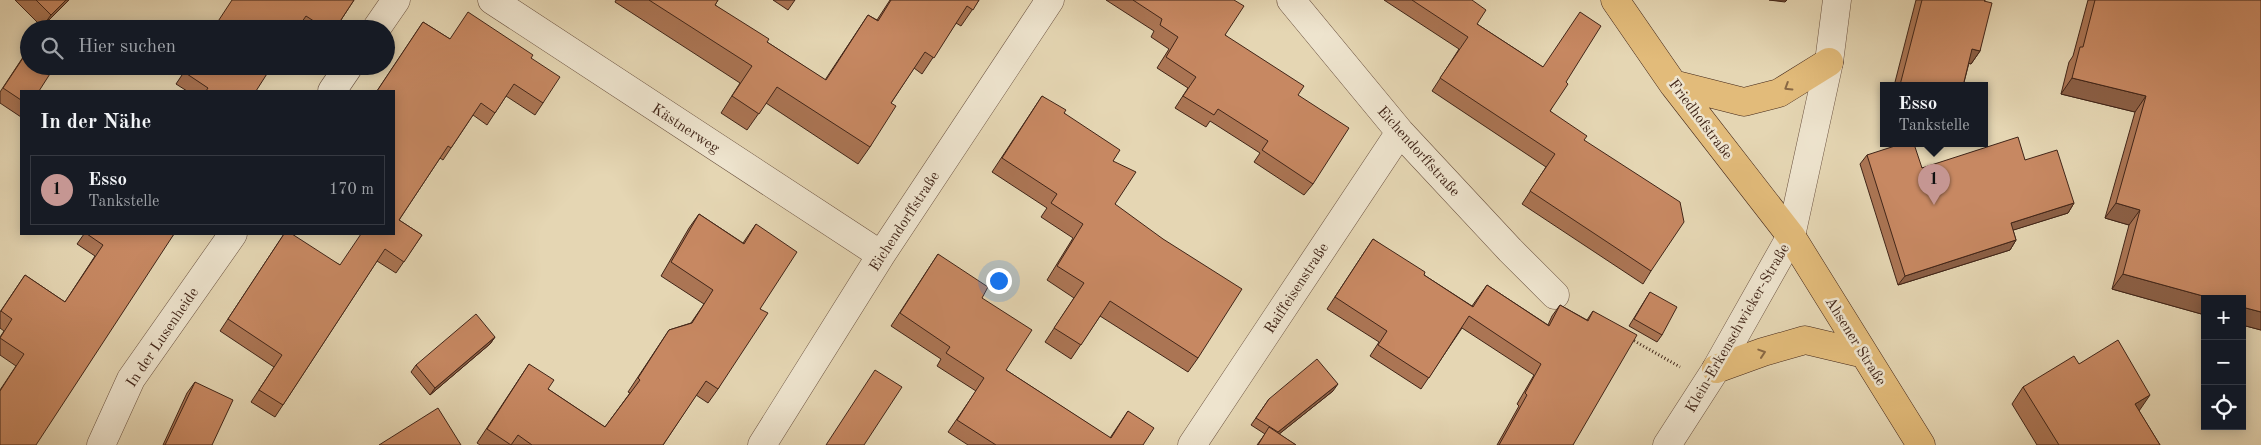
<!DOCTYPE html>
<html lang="de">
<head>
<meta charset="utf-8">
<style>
  body { margin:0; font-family:"Old Standard TT",serif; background:#242831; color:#f1f3f6 }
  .controls { position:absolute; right:15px; bottom:15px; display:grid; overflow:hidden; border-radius:0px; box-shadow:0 2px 12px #0003 }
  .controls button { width:45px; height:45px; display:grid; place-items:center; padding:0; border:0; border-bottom:1px solid #363941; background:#171b24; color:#f1f3f6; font:25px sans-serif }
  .you { position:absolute; left:998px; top:280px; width:18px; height:18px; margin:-12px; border:4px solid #fff; border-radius:50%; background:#1a73e8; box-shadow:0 0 0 8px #1a73e833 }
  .badge { display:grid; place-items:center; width:32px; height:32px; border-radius:50%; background:#c59692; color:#111; font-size:16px; font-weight:700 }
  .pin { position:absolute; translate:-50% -41px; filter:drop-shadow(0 1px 2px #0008) }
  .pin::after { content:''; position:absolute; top:26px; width:18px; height:15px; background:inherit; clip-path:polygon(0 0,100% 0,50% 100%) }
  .popup { position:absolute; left:1880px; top:82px; width:108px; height:65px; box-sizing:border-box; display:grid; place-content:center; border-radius:0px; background:#171b24; filter:drop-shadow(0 1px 4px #0005); font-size:16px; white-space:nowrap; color:#9ea1a6 }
  .popup b { font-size:19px; color:#f1f3f6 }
  .popup::after { content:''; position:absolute; left:50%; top:100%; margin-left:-10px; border:10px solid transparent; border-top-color:#171b24 }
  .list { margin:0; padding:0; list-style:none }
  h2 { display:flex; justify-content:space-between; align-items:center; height:65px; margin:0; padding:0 20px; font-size:21px }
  h2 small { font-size:16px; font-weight:400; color:#9ea1a6 }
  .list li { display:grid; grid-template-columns:32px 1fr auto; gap:15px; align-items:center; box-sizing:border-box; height:70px; margin:0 10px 10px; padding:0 10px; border:1px solid #363941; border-radius:0px }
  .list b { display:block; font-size:19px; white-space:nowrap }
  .list p { margin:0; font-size:16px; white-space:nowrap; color:#9ea1a6 }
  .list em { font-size:16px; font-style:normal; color:#9ea1a6 }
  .icon { flex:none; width:28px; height:28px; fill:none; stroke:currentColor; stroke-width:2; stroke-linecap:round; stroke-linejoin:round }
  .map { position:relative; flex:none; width:2261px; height:445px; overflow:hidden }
  .search { position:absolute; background:#171b24; box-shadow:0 2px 12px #0003; left:20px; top:20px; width:375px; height:55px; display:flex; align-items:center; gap:12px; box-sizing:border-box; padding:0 18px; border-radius:28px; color:#9ea1a6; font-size:19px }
  .panel { position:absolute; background:#171b24; box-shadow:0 2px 12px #0003; left:20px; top:90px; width:375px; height:145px; border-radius:0px }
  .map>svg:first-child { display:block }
</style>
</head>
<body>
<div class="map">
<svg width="2261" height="445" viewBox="0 0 2261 445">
  <rect width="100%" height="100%" fill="#e5d6b3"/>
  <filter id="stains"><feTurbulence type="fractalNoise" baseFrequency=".004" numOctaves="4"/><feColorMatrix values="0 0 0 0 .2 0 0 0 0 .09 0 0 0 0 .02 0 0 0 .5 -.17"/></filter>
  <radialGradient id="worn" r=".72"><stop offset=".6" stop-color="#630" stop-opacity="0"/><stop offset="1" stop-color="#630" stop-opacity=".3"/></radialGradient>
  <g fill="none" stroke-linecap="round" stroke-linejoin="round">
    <defs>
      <path id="minor" d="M492,0L881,255
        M1291,0L1400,132L1510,250L1555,295
        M376,29L396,0
        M332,91L349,66
        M101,445L131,379L233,234
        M762,445L881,255L1050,0
        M1192,445L1400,132
        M1667,445L1716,369L1791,236L1829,62L1837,0"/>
      <path id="major" d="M1615,0L1673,84L1791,236L1921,445
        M1673,84L1744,102L1779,93L1829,62
        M1716,369L1763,352L1805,340L1864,354"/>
    </defs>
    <use href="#minor" stroke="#6a513f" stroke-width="29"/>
    <use href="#major" stroke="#412518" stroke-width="29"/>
    <path stroke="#412518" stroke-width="3" stroke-dasharray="1 2.5" stroke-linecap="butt" d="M1631,339L1680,367"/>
    <use href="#minor" stroke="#eee4ce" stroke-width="28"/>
    <use href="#major" stroke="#e2bb7a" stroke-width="28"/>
  </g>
  <path fill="#ab7554" stroke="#412518" d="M15,0H69L42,27Z
    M354,0L335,29H300L298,27L213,29Z
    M616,0H718L715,5L767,42L825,80L868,15L877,20L890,0H979L961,26L956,23L922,74L914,68L891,103L870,147L858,164L766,103L747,130L721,113L740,83L615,2Z
    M773,0H795L788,10Z
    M1106,0H1234L1225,35L1298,95L1313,184L1304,195L1254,162L1260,153L1210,121L1206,127L1175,108L1188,88L1157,68L1169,49L1151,37L1154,31Z
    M1384,0H1472L1477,24L1566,82L1550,111L1584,140L1651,271L1643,284L1522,204L1546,167L1432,91L1459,49Z
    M1916,0H1985L1980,51L1971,64L1969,63L1963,86H1894Z
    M2088,0H2261V330L2242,325V299H2205V315L2112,289L2129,225L2105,218L2135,112L2061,94L2069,62L2073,56Z
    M423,22L450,39L531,58L543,103L535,115L506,96L487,125L473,115L443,160L440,158L399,220L422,235L396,273L377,261L275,417L251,402L274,367L220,331L284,234L340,265L394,234V91H377Z
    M29,48V66L21,91V117L0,103V92Z
    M188,66L256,91H187L176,84Z
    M1042,96L1064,113L1113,161L1115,204L1198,358L1188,372L1100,316L1071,359L1045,342L1074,298L1047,280L1073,238L1041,217L1047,208L992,172Z
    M1867,155L1922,168L2025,160L2074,203L2068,213L2013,230L2016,240L2010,250L1898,285L1860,164Z
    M699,214L743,243L756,224L760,309L718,389L708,403L696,395L663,445H480L477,443L529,364L548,389L605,427L630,393L628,392L669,330L691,323L704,304L661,276L689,228Z
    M84,234H174L0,445V390L16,366L0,355V337L4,331L0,328V312L25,275L65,302L95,256L77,244Z
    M1373,239L1424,275L1472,306L1487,285L1548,325L1552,316L1560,305L1587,320L1593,311L1573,445H1497L1519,406L1517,404L1534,375L1462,328L1421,389L1370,356L1379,342L1327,309Z
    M938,254L982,298L1006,370L1110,438L1128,411L1143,445H968L948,432L976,391L937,366L941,359L891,326Z
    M1650,292L1662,335L1657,342L1629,326Z
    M495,337L490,344L430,395L411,372L416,365Z
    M2079,364L2139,411L2160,445H2037L2012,404L2023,387Z
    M195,382L212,445H163L187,393Z
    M1333,391L1279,434L1296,445H1257L1265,434L1251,425L1269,399Z"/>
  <path fill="#8b5f45" stroke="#412518" d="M66,0H69L44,25L48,19L42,27L51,15Z
    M1769,0H1787L1785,2Z
    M1972,49L1980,51L1971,64L1964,62Z
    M2072,78L2146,96L2135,112L2061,94Z
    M2074,203L2068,213L2004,233L2011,223Z
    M2116,203L2140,210L2129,225L2105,218Z
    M2016,240L2010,250L1898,285L1905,276Z
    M2123,274L2214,299H2205V315L2112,289Z
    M2242,307L2261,312V330L2242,325Z
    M495,337L490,344L430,395L435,388Z
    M1338,384L1333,391L1273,439L1278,432Z
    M2150,395L2139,411L2123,421L2135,404Z"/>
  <path fill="#c78862" stroke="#412518" d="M36,0H66L51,15Z
    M232,0H354L335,29H326L306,16L297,29H213Z
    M649,0H718L715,5L769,39L767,42L826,80L868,15L878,21L891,0H979L973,10L967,6L934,58L925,52L891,103L896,106L870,147L777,87L759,114L732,96L752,66Z
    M1133,0H1234L1244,6L1225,35L1304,86L1298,95L1349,128L1313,184L1262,150L1268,141L1218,109L1214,115L1183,96L1196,77L1166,57L1178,37L1160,25L1162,19Z
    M1412,0H1472L1486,10L1477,24L1543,67L1580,12L1601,26L1566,82L1568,84L1550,111L1587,136L1584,140L1680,202L1684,222L1651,271L1530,191L1555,154L1440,78L1468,37Z
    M1922,0H1985L1984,1L1992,3L1980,51L1972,49L1963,86H1904L1900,85Z
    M2095,0H2261V312L2242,307V299H2214L2123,274L2140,210L2116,203L2146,96L2072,78L2080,47H2083Z
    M468,12L533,55L531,58L560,77L543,103L514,84L495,113L481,103L451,148L448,146L399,220L422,235L404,262L385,249L283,405L259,390L282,355L228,319L284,234H292L340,265L361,234H394V91H377L423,22L450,39Z
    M48,19L62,29H42Z
    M29,49V66H55L39,91H21V100L3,88Z
    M188,66H272L256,91H206L208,88L184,72Z
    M1042,96L1066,110L1064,113L1120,150L1113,161L1136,172L1115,204L1163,239L1242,289L1198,358L1110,301L1081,345L1054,328L1084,283L1057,266L1083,224L1051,203L1057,194L1002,158Z
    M2018,137L2025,160L2057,150L2074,203L2011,223L2016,240L1905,276L1867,155L1901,144H1914L1922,168Z
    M699,214L744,244L756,224L797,252L760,309L768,313L718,389L706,381L663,445H532L518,435L511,445L487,429L529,364L554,380L548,389L605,427L640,380L638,378L669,330L692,323L713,290L671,262Z
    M87,234H174L36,445H0V391L24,354L0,338L12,319L1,311L25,275L65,302L103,245Z
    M1373,239L1425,272L1424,275L1473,307L1487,285L1549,326L1560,305L1588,321L1593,311L1637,335L1573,445H1499L1527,395L1525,393L1541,364L1469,316L1429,378L1378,345L1387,331L1335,297Z
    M938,254L988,287L982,298L1032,330L1006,370L1111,438L1128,411L1154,428L1143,445H996L957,420L984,378L946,353L950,347L900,313Z
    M1650,292L1677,307L1662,335L1634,319Z
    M476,314L495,337L435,388L416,365Z
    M2118,340L2150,395L2135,404L2160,445H2059L2023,387L2074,356L2079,364Z
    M1317,359L1338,384L1278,432L1256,418L1269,399Z
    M875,370L902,387L864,445H826Z
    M195,382L233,400L212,445H165Z
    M438,408L461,445H379Z
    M1269,427L1296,445H1258Z"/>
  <defs><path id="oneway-chevron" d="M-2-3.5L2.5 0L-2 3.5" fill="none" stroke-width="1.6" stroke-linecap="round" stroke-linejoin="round" transform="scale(1.25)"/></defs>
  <g stroke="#896844">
    <use href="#oneway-chevron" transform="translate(1788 87) rotate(148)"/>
    <use href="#oneway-chevron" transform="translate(1762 353) rotate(-18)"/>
  </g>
  <g text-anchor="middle" stroke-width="5" stroke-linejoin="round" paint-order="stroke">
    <g font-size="15" fill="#412518" stroke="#eee4ce">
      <text transform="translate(1701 119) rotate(53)" y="5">Friedhofstraße</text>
      <text transform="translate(686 128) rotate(33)" y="5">Kästnerweg</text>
      <text transform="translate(1419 151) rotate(48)" y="5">Eichendorffstraße</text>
      <text transform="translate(904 221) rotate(-57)" y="5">Eichendorffstraße</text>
      <text transform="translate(1296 288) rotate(-57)" y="5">Raiffeisenstraße</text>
      <text transform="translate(1737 328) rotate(-60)" y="5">Klein-Erkenschwicker-Straße</text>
      <text transform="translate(162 337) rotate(-56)" y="5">In der Lusenheide</text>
      <text transform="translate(1856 341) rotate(58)" y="5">Ahsener Straße</text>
    </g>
  </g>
  <rect width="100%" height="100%" filter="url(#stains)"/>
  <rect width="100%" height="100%" fill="url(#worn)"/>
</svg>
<div class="controls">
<button>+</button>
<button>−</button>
<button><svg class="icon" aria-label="locate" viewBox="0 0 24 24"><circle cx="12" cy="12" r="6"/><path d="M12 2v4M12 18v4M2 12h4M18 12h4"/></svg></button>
</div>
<div class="you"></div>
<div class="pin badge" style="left:1934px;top:205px">1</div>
<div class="popup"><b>Esso</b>Tankstelle</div>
<div class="search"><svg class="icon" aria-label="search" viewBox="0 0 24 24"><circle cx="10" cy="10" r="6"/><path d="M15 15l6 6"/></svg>Hier suchen</div>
<section class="panel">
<h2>In der Nähe<small></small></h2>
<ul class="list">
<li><span class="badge">1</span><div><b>Esso</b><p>Tankstelle</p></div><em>170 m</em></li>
</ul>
</section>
</div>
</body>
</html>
